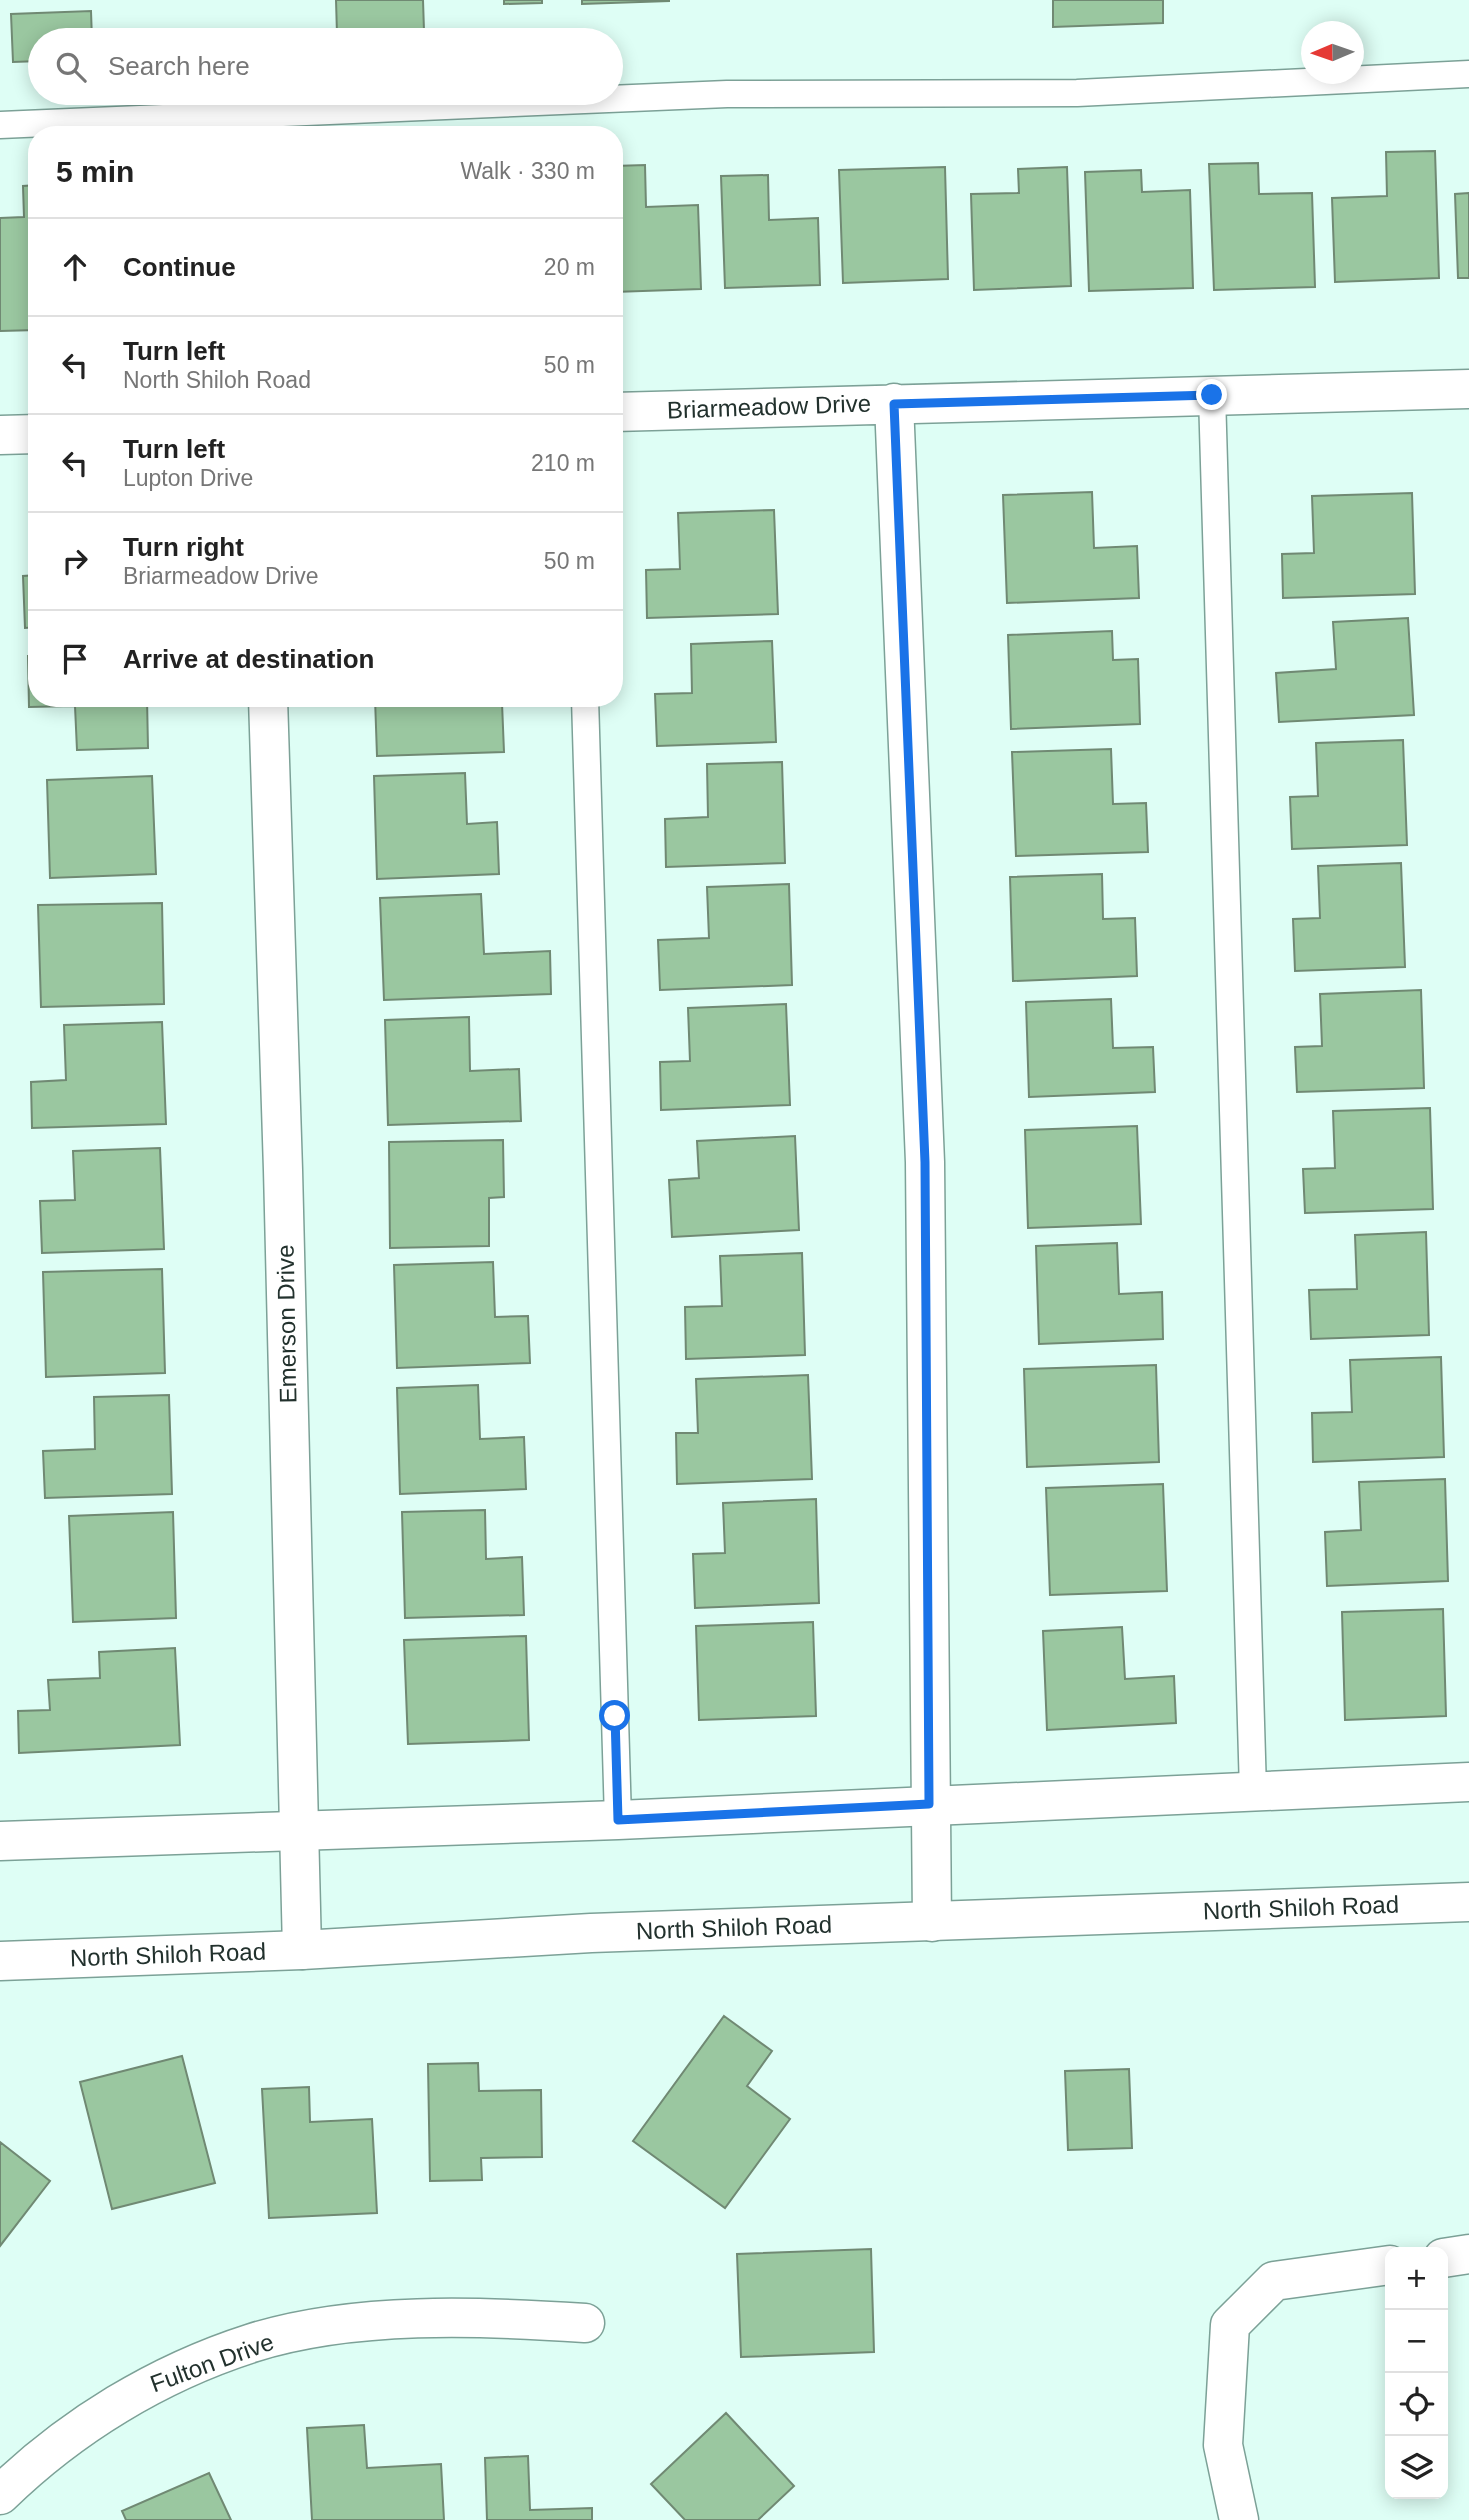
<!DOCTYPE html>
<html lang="en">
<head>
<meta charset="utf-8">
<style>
  body { margin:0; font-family:Arial,sans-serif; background:#f2f2f2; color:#222 }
  .controls { position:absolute; right:21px; bottom:21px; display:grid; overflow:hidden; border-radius:14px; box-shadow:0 4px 18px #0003 }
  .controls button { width:63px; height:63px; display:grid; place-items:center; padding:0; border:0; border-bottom:2px solid #e0e0e0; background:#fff; color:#222; font:35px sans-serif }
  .compass { position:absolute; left:1301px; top:21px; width:63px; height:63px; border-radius:50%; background:#fff; box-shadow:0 4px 18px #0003; rotate:268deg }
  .stop { position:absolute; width:21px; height:21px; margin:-16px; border:5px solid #1a73e8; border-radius:50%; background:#fff }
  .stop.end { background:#1a73e8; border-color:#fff; box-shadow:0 2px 7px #0008 }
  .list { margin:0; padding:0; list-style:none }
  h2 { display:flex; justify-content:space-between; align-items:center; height:91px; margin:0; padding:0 28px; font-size:30px }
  h2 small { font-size:23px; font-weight:400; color:#767676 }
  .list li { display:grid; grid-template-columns:46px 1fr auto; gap:21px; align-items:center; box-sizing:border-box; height:98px; padding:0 28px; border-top:2px solid #e0e0e0 }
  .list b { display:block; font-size:26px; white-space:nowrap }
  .list p { margin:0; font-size:23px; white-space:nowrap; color:#767676 }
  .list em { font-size:23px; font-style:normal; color:#767676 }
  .icon { flex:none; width:38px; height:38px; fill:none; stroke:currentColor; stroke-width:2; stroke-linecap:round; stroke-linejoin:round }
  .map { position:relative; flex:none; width:1469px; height:2520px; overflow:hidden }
  .search { position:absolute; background:#fff; box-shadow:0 4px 18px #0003; left:28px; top:28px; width:595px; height:77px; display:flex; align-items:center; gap:18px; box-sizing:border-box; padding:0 24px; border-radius:38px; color:#767676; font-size:26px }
  .panel { position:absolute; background:#fff; box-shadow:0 4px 18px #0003; left:28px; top:126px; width:595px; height:581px; border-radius:28px }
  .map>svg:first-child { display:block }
</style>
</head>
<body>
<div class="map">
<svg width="1469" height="2520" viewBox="0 0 1469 2520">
  <rect width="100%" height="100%" fill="#defef5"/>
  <path fill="#9ac7a0" stroke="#708973" stroke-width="2" d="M336,0H423L424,31L337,34Z
    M504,0H542V3L504,4Z
    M582,0H669V1L582,4Z
    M1053,0H1163V23L1053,27Z
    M91,11L92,40H40V61L13,62L11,14Z
    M1435,151L1439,278L1335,282L1332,198L1387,196L1386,152Z
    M1258,163L1259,194L1312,193L1315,287L1214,290L1209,164Z
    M645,165L646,207L698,205L701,289L614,292V166Z
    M945,167L948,279L843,283L839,170Z
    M1067,167L1071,286L974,290L971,194L1019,193L1018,169Z
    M1141,170L1142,192L1190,190L1193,288L1089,291L1085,172Z
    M768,175L769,220L818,218L820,285L725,288L721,176Z
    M37,185V330L0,331V218L24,217L23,186Z
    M1469,193V278H1458L1455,194Z
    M1092,492L1094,548L1137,546L1139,598L1007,603L1003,495Z
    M1412,493L1415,594L1283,598L1282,554L1314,553L1312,496Z
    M774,510L778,614L647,618L646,570L680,569L678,513Z
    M37,575V627L25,628L23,576Z
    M1408,618L1414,715L1279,722L1276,673L1336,669L1333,622Z
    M1112,631L1113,660L1138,659L1140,724L1011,729L1008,635Z
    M772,641L776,742L657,746L655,694L692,693L691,644Z
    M28,656H37V698H147L148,748L77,750L75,706L29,707Z
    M375,698H459V704L502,703L504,752L377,756Z
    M1403,740L1407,845L1292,849L1290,797L1318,796L1316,743Z
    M1111,749L1113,804L1146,803L1148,852L1016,856L1012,752Z
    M782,762L785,863L666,867L665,819L708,817L707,764Z
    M465,773L467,824L497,822L499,874L377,879L374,776Z
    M152,776L156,874L50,878L47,780Z
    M1401,863L1405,967L1295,971L1293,919L1320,918L1318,866Z
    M1102,874L1103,919L1135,918L1137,976L1013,981L1010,877Z
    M789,884L792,985L660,990L658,940L709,938L707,887Z
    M481,894L484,954L550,951L551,994L384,1000L380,898Z
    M162,903L164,1004L41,1007L38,905Z
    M1421,990L1424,1088L1297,1092L1295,1047L1322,1046L1320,994Z
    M1111,999L1113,1048L1153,1047L1155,1092L1029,1097L1026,1002Z
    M786,1004L790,1105L661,1110L660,1062L690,1061L688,1008Z
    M469,1017L470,1071L519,1069L521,1121L388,1125L385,1020Z
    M162,1022L166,1124L32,1128L31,1082L66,1080L64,1025Z
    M1430,1108L1433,1209L1305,1213L1303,1169L1335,1168L1333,1111Z
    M1137,1126L1141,1224L1028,1228L1025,1130Z
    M795,1136L799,1230L672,1237L669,1180L699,1178L697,1141Z
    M503,1140L504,1197L489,1198V1246L390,1248L389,1142Z
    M160,1148L164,1249L42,1253L40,1201L75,1200L73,1151Z
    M1426,1232L1429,1335L1311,1339L1309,1290L1357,1289L1355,1235Z
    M1117,1243L1119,1294L1162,1292L1163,1339L1039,1344L1036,1246Z
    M802,1253L805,1355L686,1359L685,1307L722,1306L720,1256Z
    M493,1262L495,1317L528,1316L530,1363L397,1368L394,1265Z
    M162,1269L165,1373L46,1377L43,1272Z
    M1441,1357L1444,1457L1313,1462L1312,1413L1352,1412L1350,1360Z
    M1156,1365L1159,1462L1027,1467L1024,1369Z
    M808,1375L812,1479L677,1484L676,1433H698L696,1379Z
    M478,1385L480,1439L524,1437L526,1489L400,1494L397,1388Z
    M169,1395L172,1494L45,1498L43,1451L95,1449L94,1397Z
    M1445,1479L1448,1581L1327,1586L1325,1532L1361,1530L1359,1482Z
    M1163,1484L1167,1591L1050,1595L1046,1488Z
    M816,1499L819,1603L695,1608L693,1554L725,1553L723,1503Z
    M485,1510L486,1559L522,1557L524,1615L405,1618L402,1512Z
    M173,1512L176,1618L73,1622L69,1516Z
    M1443,1609L1446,1716L1345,1720L1342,1612Z
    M813,1622L816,1716L699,1720L696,1626Z
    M1122,1627L1125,1679L1174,1676L1176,1723L1047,1730L1043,1631Z
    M526,1636L529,1740L408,1744L404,1640Z
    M175,1648L180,1745L19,1753L18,1711L50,1710L48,1680L100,1678L99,1652Z
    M724,2016L772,2051L747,2086L790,2119L725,2208L633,2141Z
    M182,2056L215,2183L112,2209L80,2082Z
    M478,2063L479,2091L541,2090L542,2157L481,2158L482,2180L430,2181L428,2064Z
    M1129,2069L1132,2148L1068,2150L1065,2071Z
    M309,2087L310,2122L372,2119L377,2213L269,2218L262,2089Z
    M0,2142L50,2181L0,2246Z
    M871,2249L874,2352L741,2357L737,2254Z
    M726,2413L794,2486L758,2520H685L651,2484Z
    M364,2425L367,2468L441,2464L444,2520H312L307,2428Z
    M528,2456L530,2510L592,2508V2520H487L485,2458Z
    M209,2473L231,2520H126L122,2511Z"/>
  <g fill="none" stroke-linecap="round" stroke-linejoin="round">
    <defs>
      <path id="service" d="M0,125L727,94L1077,93L1469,74
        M1212,395L1253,1791
        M585,698C595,1072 605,1446 618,1820"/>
      <path id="minor" d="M894,403L925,1162L932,1922
        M614,412L1469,389
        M0,435L37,434
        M268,698L283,1170L302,1950
        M1443,2258L1469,2254
        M0,2495C71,2426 158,2373 252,2343C353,2311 481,2316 585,2323
        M1239,2520L1223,2445L1230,2325L1274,2281L1390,2265"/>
      <path id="secondary" d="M0,1841L618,1820L1469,1782
        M0,1961L302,1950L591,1933L1469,1902"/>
    </defs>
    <use href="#service" stroke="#7ca197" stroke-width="29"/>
    <use href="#minor" stroke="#7ca197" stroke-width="41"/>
    <use href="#secondary" stroke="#7ca197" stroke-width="41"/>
    <use href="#service" stroke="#fff" stroke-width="26"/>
    <use href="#minor" stroke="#fff" stroke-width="38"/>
    <use href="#secondary" stroke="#fff" stroke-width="38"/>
  </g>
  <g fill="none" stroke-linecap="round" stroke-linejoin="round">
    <path stroke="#1a73e8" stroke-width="9" d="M615,1716L618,1820L929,1804L925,1162L894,404L1212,395"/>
  </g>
  <g text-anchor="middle" stroke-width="5" stroke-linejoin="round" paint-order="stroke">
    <g font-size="24" fill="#22312d" stroke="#fff">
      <text transform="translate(769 407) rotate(-2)" y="8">Briarmeadow Drive</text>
      <text transform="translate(287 1324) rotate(-91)" y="8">Emerson Drive</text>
      <text transform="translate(1301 1908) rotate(-2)" y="8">North Shiloh Road</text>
      <text transform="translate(734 1928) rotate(-2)" y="8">North Shiloh Road</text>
      <text transform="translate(168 1955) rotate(-2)" y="8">North Shiloh Road</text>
      <text transform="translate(212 2363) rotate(-20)" y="8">Fulton Drive</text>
    </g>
  </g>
</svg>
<div class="controls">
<button>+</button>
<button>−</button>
<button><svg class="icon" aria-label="locate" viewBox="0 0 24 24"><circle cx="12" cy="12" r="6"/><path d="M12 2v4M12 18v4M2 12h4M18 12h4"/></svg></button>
<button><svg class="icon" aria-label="layers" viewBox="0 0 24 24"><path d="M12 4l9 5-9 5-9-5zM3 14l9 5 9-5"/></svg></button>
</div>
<svg class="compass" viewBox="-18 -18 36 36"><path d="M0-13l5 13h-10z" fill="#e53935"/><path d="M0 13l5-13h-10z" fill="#767676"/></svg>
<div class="stop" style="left:615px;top:1716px"></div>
<div class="stop end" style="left:1212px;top:395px"></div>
<div class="search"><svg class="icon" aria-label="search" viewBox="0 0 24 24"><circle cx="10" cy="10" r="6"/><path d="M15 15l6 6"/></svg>Search here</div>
<section class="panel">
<h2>5 min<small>Walk · 330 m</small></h2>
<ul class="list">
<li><svg class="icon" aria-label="ahead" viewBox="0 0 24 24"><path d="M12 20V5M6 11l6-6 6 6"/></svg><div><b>Continue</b></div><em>20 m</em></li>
<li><svg class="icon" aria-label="left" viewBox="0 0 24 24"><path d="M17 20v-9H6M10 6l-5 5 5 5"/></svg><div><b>Turn left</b><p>North Shiloh Road</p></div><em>50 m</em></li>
<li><svg class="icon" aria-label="left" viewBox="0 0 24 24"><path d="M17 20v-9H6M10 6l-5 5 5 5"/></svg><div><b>Turn left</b><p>Lupton Drive</p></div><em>210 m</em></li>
<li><svg class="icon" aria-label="right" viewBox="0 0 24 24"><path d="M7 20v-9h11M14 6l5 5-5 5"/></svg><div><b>Turn right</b><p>Briarmeadow Drive</p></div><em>50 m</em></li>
<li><svg class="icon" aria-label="arrive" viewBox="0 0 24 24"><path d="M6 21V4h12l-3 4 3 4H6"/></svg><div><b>Arrive at destination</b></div></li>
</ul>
</section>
</div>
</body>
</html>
